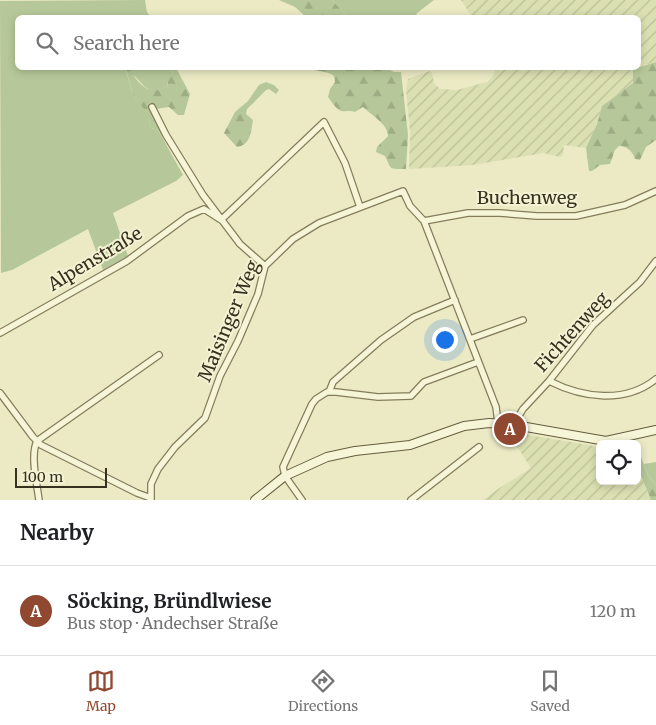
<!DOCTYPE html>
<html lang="en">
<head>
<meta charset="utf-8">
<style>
  body { margin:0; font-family:Merriweather,serif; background:#f2f2f2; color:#202124 }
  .controls { position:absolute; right:15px; bottom:15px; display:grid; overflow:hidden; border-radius:8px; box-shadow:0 2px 8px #0003 }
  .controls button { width:45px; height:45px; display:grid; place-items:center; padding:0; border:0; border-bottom:1px solid #e0e0e0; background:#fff; color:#202124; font:25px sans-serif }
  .scale { position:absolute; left:15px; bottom:12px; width:92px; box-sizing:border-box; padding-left:5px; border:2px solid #36301f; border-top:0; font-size:14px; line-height:18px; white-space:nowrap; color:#36301f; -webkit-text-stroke:4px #f3f2d3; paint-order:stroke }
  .you { position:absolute; left:444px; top:339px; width:18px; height:18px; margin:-12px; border:4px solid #fff; border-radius:50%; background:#1a73e8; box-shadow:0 0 0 8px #1a73e833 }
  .badge { display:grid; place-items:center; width:32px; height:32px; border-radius:50%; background:#904930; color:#fff; font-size:16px; font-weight:700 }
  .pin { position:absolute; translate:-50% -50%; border:2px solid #fff; box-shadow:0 1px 5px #0006 }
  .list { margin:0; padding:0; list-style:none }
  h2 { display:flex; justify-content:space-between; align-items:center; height:65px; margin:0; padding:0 20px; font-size:21px }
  h2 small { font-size:16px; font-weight:400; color:#757577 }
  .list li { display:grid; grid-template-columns:32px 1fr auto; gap:15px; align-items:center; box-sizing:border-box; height:90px; padding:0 20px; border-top:1px solid #e0e0e0 }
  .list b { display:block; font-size:19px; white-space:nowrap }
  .list p { margin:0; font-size:16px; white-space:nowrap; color:#757577 }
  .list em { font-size:16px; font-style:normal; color:#757577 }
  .icon { flex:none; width:28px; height:28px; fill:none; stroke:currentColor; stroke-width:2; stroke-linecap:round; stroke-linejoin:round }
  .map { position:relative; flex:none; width:656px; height:500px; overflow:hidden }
  .search { position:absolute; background:#fff; box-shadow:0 2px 8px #0003; left:15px; right:15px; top:15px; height:55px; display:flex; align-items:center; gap:12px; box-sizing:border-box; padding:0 18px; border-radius:8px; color:#757577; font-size:19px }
  .sheet { height:155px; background:#fff }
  nav { display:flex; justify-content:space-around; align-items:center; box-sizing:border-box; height:70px; border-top:1px solid #e0e0e0; background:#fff; font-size:14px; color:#757577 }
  nav a { display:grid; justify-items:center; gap:2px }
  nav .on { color:#904930 }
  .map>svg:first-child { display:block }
</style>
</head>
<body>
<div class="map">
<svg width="656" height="500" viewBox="0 0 656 500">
  <defs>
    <pattern id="farmland-furrows" width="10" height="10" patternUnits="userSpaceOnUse" patternTransform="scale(1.25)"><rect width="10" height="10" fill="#dbe0b2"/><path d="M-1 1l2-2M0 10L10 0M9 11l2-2" fill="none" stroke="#bdc099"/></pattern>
    <pattern id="forest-firs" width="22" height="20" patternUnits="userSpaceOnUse" patternTransform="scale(1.25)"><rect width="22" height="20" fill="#b6c899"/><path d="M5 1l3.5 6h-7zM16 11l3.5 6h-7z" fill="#9dac83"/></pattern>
  </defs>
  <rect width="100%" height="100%" fill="#ebeac4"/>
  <path fill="url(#farmland-furrows)" d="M461,0H656V62L639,66L638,18L472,17Z
    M496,68H636L633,69V83L602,106L597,124L586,148L564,145L563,155L560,157L544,153L472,165L409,169L410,132L406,90L408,79L430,71L432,72L434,83L440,89L457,90L487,82L493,76Z
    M517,433L600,447V481H637V466L651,500H483L498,489L531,468L511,437Z"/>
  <path fill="#b6c899" d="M145,0L147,12L151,17L18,18V68H171L173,73L167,82L168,86C143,99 144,79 126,70L133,95L147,112L151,128L158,130L183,175L176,181L113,213L128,256L103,270L88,229L12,270L1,273L0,1Z
    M332,0H434L417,13L415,18L348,17Z
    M656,462V485L648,475L644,464Z"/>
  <path fill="url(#forest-firs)" d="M279,0H332L348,17H306L295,7Z
    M656,62V140L646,147L640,160L635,159C633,152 627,146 619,146L615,150L610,164L600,165L592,171H589L586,148L597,124L602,106L633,83V69Z
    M171,68H176L190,94L184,115H178L169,107L156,109L163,129L161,134L170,152L158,130L151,128L147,113L133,95L126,69H130C139,86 149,96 168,86L167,80L173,73Z
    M309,68H386L394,72H401L408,135L406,169C388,169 392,170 385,156L376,152L377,147L388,136C388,124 371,115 363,107L355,112C350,110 346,112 341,111C336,109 331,101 328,97L330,89L335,82L334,76C326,70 314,72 309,68Z
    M266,82L274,85L279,90L276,94L269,89L266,90L247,109L246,114L253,120C251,131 251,145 237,147L224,133L235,112L248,101L259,85Z
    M637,447L648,475L656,485V500H651L637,466Z"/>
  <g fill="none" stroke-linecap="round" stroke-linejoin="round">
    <defs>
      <path id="street" d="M152,107L166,135L203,195L240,244L265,266
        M424,221L468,213H500L537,216H576L625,205L656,191
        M0,333L127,261L188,216L204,209L221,220L324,122L345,163L360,207
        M470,339L523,320
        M549,381C583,398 625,404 656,379
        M329,392L333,382L381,340L414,317L455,300
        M0,393L33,437L41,445L137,493L151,498
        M516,425L517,419L523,409L549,381L593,325L640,282L656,261
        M39,500C37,484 30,455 37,441L159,355
        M151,500V484L158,469L175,447L205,418L220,376L238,341L258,294L265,266L293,239L319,223L403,191L410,206L424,221L496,407L498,423
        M302,500L285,476L283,467L312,404L316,399L327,392H336L378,397L411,396L424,382L478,362
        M411,500L479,447"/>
      <path id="secondary" d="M255,500L285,476L327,457L355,451L410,445L464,426L489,423L509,424L606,441L656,430"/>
    </defs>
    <use href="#street" stroke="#857c5c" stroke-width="8"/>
    <use href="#secondary" stroke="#665d3f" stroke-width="10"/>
    <use href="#street" stroke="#f6f5d7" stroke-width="5.5"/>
    <use href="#secondary" stroke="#f6f5d7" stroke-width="8"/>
  </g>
  <g text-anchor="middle" stroke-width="4" stroke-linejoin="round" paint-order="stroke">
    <g font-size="18" fill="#36301f" stroke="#f3f2d3">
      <text x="527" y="204">Buchenweg</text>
      <text transform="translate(95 259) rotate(-31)" y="6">Alpenstraße</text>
      <text transform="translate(229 321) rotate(-67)" y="6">Maisinger Weg</text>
      <text transform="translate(572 332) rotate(-48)" y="6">Fichtenweg</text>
    </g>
  </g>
</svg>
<div class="controls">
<button><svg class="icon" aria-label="locate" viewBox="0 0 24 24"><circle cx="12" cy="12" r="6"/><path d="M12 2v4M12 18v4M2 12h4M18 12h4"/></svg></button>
</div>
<div class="scale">100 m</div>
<div class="you"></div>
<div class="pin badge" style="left:510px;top:429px">A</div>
<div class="search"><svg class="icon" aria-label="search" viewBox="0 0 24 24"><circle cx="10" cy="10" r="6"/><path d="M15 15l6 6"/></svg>Search here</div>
</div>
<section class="sheet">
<h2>Nearby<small></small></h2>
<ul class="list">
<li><span class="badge">A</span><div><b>Söcking, Bründlwiese</b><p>Bus stop · Andechser Straße</p></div><em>120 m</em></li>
</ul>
</section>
<nav>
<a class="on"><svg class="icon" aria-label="map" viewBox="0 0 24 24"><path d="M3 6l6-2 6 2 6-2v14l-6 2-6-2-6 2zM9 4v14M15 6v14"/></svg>Map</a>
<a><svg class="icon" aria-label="directions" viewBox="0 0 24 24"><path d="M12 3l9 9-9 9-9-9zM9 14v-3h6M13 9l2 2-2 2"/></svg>Directions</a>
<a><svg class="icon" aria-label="saved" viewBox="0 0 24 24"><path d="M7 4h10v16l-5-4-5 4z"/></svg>Saved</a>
</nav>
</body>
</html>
